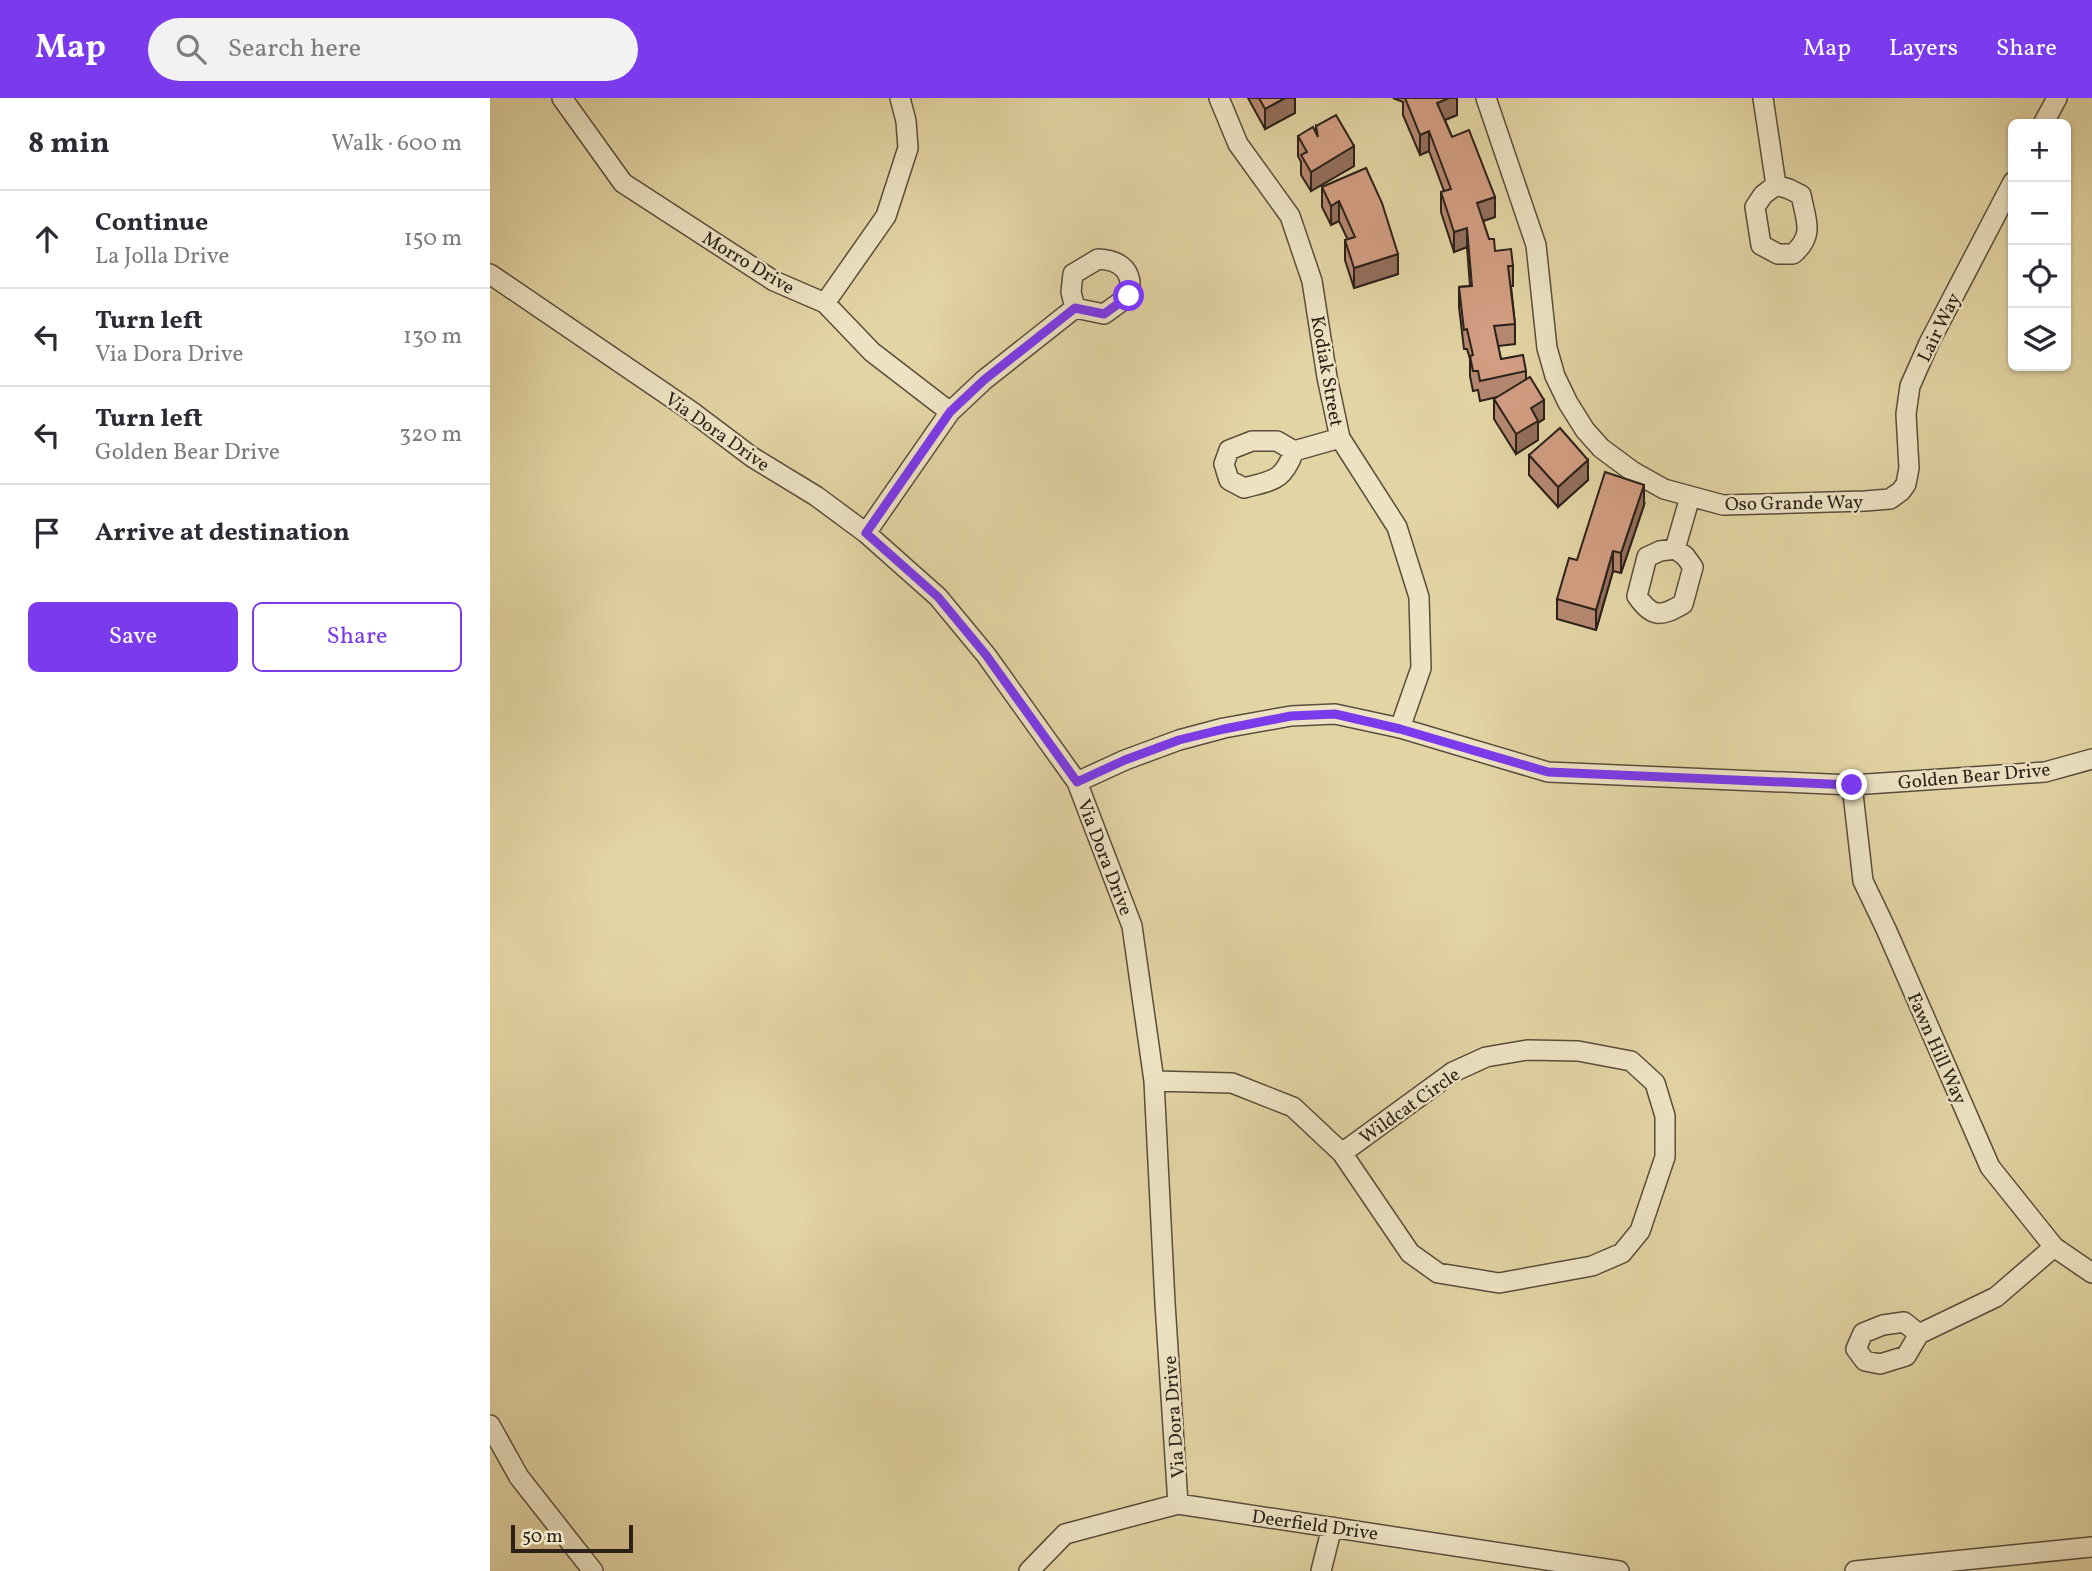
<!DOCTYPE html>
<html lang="en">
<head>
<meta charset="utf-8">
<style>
  body { margin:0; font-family:Vollkorn,serif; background:#f2f2f3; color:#2b2b33 }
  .controls { position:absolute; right:21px; top:21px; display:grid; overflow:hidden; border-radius:10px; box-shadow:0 2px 5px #0004 }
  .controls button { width:63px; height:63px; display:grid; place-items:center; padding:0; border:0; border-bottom:2px solid #e1e1e2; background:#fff; color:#2b2b33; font:35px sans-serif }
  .scale { position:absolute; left:21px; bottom:18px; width:122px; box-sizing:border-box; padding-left:7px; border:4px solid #2b2119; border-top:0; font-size:19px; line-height:24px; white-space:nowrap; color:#2b2119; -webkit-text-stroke:5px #ede3c3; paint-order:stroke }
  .stop { position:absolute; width:21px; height:21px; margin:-16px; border:5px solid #7c3aed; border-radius:50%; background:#fff }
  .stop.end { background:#7c3aed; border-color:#fff; box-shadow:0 2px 7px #0008 }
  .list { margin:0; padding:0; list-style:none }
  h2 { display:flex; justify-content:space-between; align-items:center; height:91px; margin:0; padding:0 28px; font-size:30px }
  h2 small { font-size:23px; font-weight:400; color:#7c7c81 }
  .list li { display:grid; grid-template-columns:46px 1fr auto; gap:21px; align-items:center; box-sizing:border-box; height:98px; padding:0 28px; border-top:2px solid #e1e1e2 }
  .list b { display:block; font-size:26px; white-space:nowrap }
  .list p { margin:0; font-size:23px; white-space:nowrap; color:#7c7c81 }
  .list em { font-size:23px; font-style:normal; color:#7c7c81 }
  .actions { display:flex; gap:14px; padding:21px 28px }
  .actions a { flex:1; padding:16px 0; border:2px solid #7c3aed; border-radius:10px; text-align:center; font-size:24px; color:#7c3aed }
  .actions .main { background:#7c3aed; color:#fff }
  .icon { flex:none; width:38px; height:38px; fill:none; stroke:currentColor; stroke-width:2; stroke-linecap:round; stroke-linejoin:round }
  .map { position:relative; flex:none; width:1602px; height:1473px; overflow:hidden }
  header { display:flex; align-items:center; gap:42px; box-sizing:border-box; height:98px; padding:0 35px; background:#7c3aed; color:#fff }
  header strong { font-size:33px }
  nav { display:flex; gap:38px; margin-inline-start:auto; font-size:24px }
  .search { width:490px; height:63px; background:#f2f2f3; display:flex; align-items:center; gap:18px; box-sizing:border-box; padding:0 24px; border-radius:38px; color:#7c7c81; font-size:26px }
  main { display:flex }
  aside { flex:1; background:#fff }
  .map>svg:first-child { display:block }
</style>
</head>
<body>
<header>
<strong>Map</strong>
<div class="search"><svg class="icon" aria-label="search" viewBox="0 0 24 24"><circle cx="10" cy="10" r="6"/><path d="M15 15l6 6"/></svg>Search here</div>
<nav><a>Map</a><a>Layers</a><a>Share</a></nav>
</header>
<main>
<aside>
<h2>8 min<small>Walk · 600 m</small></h2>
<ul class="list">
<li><svg class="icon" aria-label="ahead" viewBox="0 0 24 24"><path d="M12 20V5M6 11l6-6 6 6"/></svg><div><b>Continue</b><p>La Jolla Drive</p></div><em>150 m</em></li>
<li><svg class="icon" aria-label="left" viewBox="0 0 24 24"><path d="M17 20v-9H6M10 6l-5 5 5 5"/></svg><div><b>Turn left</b><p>Via Dora Drive</p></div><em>130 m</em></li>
<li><svg class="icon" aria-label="left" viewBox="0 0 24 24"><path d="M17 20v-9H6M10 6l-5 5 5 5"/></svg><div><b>Turn left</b><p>Golden Bear Drive</p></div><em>320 m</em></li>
<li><svg class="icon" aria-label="arrive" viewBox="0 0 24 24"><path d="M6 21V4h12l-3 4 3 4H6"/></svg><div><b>Arrive at destination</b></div></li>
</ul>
<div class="actions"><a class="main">Save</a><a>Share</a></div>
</aside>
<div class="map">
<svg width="1602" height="1473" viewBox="0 0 1602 1473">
  <rect width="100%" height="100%" fill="#e3d4a3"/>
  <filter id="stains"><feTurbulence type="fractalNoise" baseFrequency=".00286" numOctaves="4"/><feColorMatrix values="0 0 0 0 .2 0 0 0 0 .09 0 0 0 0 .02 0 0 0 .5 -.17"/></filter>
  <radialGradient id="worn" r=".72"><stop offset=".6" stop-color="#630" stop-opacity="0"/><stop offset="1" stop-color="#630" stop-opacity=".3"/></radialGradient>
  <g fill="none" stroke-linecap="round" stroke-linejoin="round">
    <defs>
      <path id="minor" d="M72,0L133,85L284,183L335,205L382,254L460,314
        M729,0L748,46L800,118L822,183L837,279L850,340L907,429L929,499L931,570L910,630
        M996,0L1046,147L1057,250L1065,278L1078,305L1095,332L1111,350L1142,373L1174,391L1233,407L1375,403L1400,401L1411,393L1416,386L1419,370L1416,316L1420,288L1439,245L1523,84
        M1273,0L1286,87
        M1553,26L1567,0
        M1286,87L1299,91L1311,97C1316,123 1325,137 1303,156H1288L1271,147L1265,109L1273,97Z
        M608,161C632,162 644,174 639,198L614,216L585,210L581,194L583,176Z
        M0,176L201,313L262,359L326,398L376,435L448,499L496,557L587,684L642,828L664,983L675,1205L688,1406
        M335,205L396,118L418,50L416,23L410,0
        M762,343H787L804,353C793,383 784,382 754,390L739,382L734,366L739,352Z
        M804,353L850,340
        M376,435L460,314L494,282L585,210
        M1185,451L1195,458L1203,469L1193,506C1171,519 1162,520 1147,498L1157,459L1170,453Z
        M1185,451L1200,399
        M587,684L635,662L689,642L734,630L801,618L845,616L910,630L1058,674L1362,687L1555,674L1602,661
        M1362,687L1373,783L1396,831L1500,1069L1564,1149L1602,1175
        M1037,952L1088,953L1141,963L1165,985L1175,1018V1059L1150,1133L1132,1155L1102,1168L1009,1185L948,1175L920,1155L852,1055L963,974L996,959Z
        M664,983L742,985L803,1009L852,1055
        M1414,1224L1429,1236L1416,1258L1390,1266L1375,1263L1366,1251L1373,1235L1393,1227Z
        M1429,1236L1506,1199L1564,1149
        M0,1327L29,1379L103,1473
        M539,1473L575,1436L688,1406L1129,1473
        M831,1473L842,1429
        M1365,1473L1602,1449"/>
    </defs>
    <use href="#minor" stroke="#594e3c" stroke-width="22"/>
    <use href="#minor" stroke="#ede3c3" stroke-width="19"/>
  </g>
  <path fill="#b58770" stroke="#2b2119" stroke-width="2" d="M758,0H805V15L775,31Z
    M903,0H967V17L955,22L962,39L1005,119L993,123L999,141L1005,153L1023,168V188H1021L1025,226V246L1008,248L1011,261L1036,273V281L1054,321L1048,325V342L1026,356L1004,321V301L1007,299L990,303L988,292L983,293L980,278V261L977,251H974L969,209V189L980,188L977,149L964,154L951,114V94L954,93L939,53L930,57L913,17V4Z
    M826,28L864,68L821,93L811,77V64L808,58V38L826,35Z
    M876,70L908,176L864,190L855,162V142H858L849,123L841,127L832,109V89Z
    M1039,357L1098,382L1068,409L1039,377Z
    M1154,407L1131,475L1123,473L1106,532L1067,521V501L1087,462Z"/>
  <path fill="#936e5b" stroke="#2b2119" stroke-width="2" d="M795,0H805V15L775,31V11Z
    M959,0H967V17L947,25V5Z
    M939,33V53L930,57V37Z
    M864,48V68L821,93V74Z
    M1005,99V119L987,125V105Z
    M849,103V123L841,127V108Z
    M977,130V149L964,154V134Z
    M908,156V176L864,190V170Z
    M1054,302V321L1048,325V342L1026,356V336L1041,310Z
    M1098,362V382L1068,409V389Z
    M1154,387V407L1131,475V455Z
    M1123,453V473L1106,532V512Z"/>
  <path fill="#d29d82" stroke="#2b2119" stroke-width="2" d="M769,0H795L775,11Z
    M915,0H959L947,5L962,39L979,32L1005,99L987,105L999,141H1004L1005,153L1021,151L1023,168H1018L1025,226L1004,228L1011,261L1033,257L1036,273L990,283L988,273H983L980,258L983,257L977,231L974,232L969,189L982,188L977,130L964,134L951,94L961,91L939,33L930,37Z
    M846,17L864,48L821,74L811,57L817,54L808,38L823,29L828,39L826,28Z
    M876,70L892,105L908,156L864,170L855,142L865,139L849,103L841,108L832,89Z
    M1040,279L1054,302L1041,310L1048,323L1026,336L1004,301Z
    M1070,330L1098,362L1068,389L1039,357Z
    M1115,374L1154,387L1131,455L1123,453L1106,512L1067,501L1079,460L1087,462Z"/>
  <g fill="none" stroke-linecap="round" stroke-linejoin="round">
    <path stroke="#7c3aed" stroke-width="9" d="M639,198L614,216L585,210L494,282L460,314L376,435L448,499L496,557L587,684L635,662L689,642L734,631L801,618L845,616L910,631L1058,674L1362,687"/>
  </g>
  <g text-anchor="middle" stroke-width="5" stroke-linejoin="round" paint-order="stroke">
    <g font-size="19" fill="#2b2119" stroke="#ede3c3">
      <text transform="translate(259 164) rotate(31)" y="7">Morro Drive</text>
      <text transform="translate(1448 229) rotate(-64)" y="7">Lair Way</text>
      <text transform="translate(838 273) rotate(80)" y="7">Kodiak Street</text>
      <text transform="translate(228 333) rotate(35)" y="7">Via Dora Drive</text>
      <text transform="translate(1304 404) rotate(-1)" y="7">Oso Grande Way</text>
      <text transform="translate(1484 677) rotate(-5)" y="7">Golden Bear Drive</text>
      <text transform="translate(616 759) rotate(69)" y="7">Via Dora Drive</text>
      <text transform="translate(1448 950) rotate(66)" y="7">Fawn Hill Way</text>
      <text transform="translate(919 1007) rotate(-35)" y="7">Wildcat Circle</text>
      <text transform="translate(683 1319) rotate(-94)" y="7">Via Dora Drive</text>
      <text transform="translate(825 1426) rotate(8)" y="7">Deerfield Drive</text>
    </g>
  </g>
  <rect width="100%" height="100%" filter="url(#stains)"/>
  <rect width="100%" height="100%" fill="url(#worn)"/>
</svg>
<div class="controls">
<button>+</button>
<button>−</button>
<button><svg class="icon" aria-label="locate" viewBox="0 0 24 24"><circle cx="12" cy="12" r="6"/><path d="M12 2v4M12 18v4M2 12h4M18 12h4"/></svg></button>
<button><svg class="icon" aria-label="layers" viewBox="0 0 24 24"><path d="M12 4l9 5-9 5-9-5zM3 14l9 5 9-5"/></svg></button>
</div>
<div class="scale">50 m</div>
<div class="stop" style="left:639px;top:198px"></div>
<div class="stop end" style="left:1362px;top:687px"></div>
</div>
</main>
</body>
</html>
